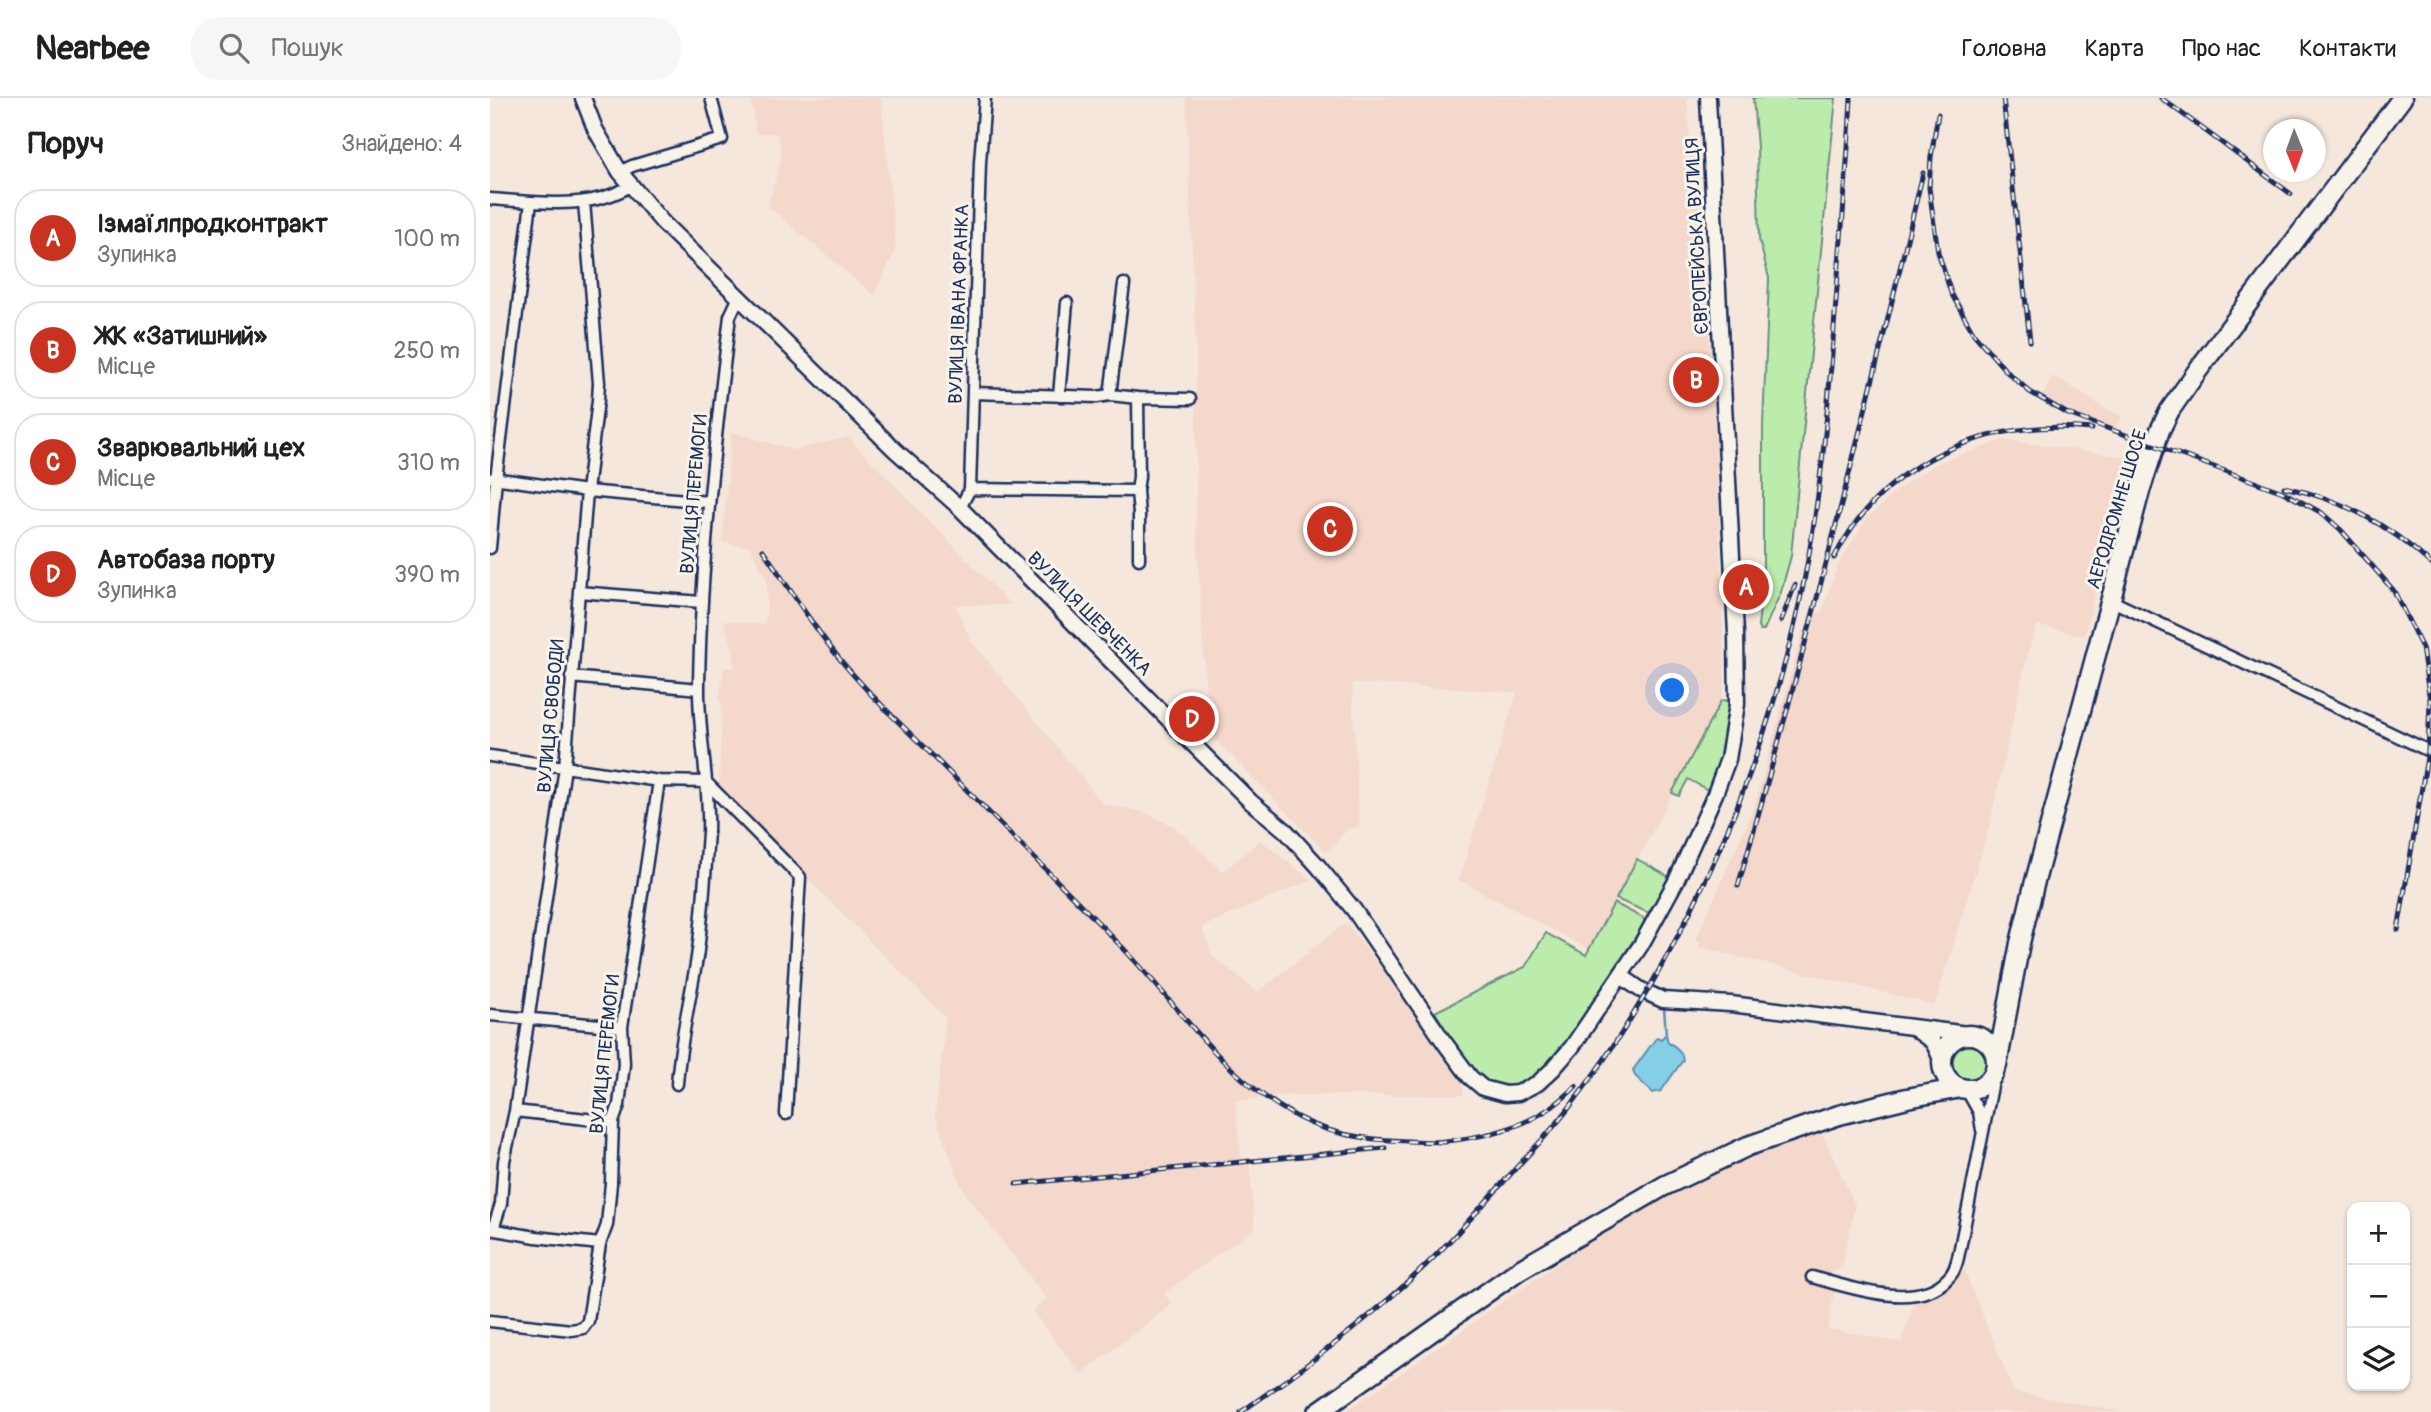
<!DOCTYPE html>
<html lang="uk">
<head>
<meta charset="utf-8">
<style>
  body { margin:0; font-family:Pangolin,sans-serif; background:#f6f6f6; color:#202124 }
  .controls { position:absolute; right:21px; bottom:21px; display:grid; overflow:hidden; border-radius:14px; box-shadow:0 2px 5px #0004 }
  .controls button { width:63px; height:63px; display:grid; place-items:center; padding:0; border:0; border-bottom:2px solid #e0e0e0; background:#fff; color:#202124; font:35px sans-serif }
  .compass { position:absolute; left:1773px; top:21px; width:63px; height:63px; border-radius:50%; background:#fff; box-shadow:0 2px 5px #0004; rotate:179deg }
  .you { position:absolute; left:1183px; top:593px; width:24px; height:24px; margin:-18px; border:5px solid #fff; border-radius:50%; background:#1a73e8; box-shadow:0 0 0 10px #1a73e833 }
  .badge { display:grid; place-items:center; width:46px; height:46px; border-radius:50%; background:#c8321e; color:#fff; font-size:23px; font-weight:700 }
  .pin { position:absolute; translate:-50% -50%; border:4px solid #fff; box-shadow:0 2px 7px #0006 }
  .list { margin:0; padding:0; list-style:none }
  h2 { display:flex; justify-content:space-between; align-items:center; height:91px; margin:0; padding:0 28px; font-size:30px }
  h2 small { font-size:23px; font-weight:400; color:#757577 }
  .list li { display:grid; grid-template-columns:46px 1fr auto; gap:21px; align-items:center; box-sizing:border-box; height:98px; margin:0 14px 14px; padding:0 14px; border:2px solid #e0e0e0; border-radius:28px }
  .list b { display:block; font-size:26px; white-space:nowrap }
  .list p { margin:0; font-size:23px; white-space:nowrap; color:#757577 }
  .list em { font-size:23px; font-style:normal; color:#757577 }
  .icon { flex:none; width:38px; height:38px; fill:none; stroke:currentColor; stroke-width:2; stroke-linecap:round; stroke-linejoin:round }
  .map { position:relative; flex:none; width:1941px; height:1314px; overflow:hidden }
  header { display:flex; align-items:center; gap:42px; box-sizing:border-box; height:98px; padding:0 35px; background:#fff; border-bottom:2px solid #e0e0e0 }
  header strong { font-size:33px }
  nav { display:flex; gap:38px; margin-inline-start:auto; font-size:24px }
  .search { width:490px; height:63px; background:#f6f6f6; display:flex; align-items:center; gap:18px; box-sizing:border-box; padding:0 24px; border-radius:28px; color:#757577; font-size:26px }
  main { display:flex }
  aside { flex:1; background:#fff }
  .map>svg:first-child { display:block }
</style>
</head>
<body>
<header>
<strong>Nearbee</strong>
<div class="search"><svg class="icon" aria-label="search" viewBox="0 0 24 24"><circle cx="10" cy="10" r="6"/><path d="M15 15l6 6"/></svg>Пошук</div>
<nav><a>Головна</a><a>Карта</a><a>Про нас</a><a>Контакти</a></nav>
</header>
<main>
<aside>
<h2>Поруч<small>Знайдено: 4</small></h2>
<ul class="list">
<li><span class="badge">A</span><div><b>Ізмаїлпродконтракт</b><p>Зупинка</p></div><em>100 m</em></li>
<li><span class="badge">B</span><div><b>ЖК «Затишний»</b><p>Місце</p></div><em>250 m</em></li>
<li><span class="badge">C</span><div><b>Зварювальний цех</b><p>Місце</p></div><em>310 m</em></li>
<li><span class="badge">D</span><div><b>Автобаза порту</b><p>Зупинка</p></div><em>390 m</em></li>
</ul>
</aside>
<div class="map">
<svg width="1941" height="1314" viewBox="0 0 1941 1314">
  <rect width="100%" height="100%" fill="#f5e7db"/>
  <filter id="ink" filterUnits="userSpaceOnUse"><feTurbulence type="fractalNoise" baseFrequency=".0143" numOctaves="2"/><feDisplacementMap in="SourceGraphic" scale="14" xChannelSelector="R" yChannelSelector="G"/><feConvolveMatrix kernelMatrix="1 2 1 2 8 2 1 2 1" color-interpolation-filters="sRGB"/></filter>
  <g filter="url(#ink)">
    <path fill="#f3d8cb" d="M261,0H391L406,151L384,197L278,108L292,58L287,35L266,36Z
      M696,0H1197L1200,48H1206L1226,343L1235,584L1231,603L1100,852L969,782L1027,594L862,585L869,729L859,730L836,754L718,634L706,422V248Z
      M1567,279L1614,310L1632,318L1625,331L1586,316L1553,298L1561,280Z
      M242,334L304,352L358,339L521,507H465L481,543L613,706L649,713L684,728L733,774L770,742L821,782L712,829L722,858L768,894L856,825L950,947L967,970L973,983V997H796L745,1003L751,1060H759L765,1130L674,1195L682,1206L591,1276L542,1213L557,1201L477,1098L470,1085L445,1017L456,920L229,691L232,604L229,603L234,570H244L243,552L234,523L274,527L277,512V482L260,449L232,444Z
      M1514,342L1641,360L1594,538L1547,527L1537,558L1499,729L1445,907L1209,849L1210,844L1206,841L1264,710L1313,533L1321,535L1326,515L1331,516L1348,467L1376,422L1407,392L1443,367Z
      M1331,1033L1365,1107L1352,1169L1325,1184L1344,1193L1338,1231L1411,1244L1425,1202L1449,1193L1464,1183L1474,1172L1524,1294L1632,1314H855L1112,1135L1227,1074Z"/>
    <path fill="#bbecac" stroke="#6b8e85" stroke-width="2" d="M1263,0H1346L1301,458L1291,494L1274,532L1270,533L1268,529L1273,479V327L1279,180L1269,141L1267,49Z
      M1236,602L1240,607L1233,659L1220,690L1216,691L1198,681L1189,698L1182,695L1231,603Z
      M1147,761L1179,779L1159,815L1126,801Z
      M1124,805L1153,820L1155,824C1140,848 1124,872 1108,895C1087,926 1047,1009 999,986C978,976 958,934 945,914L1035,869L1056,835L1096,857Z
      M1460 964a19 19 0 1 1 38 0a19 19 0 1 1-38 0Z"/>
    <path fill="#85cfe6" stroke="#5b8fb0" stroke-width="2" d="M1176,936L1178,945C1185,947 1192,954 1193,962L1171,993L1163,995L1145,978L1143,972L1167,939L1171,941Z"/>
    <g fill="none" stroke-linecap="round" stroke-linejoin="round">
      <path stroke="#5b8fb0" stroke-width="2.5" d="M1174,909L1176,936"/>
      <defs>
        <path id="street" d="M130,74L142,68L232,41L221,0
          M0,101C46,104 99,113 140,88
          M484,295L607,299L620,297L648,300L700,301
          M620,297L634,186
          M569,298L577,205
          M648,300L649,379L647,393L649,416V461
          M3,380L97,393L218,404
          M480,391L647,393
          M470,410L480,391L490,64L495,0
          M0,450L6,381L41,104
          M89,494L211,504
          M1620,502L1941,654
          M81,579L209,591
          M0,658L169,683L216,684
          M216,684L310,779L296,1016
          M0,917L132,929
          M187,986C190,945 199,906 206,866C213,823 215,778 218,734C220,685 208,636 209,586C211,462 225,341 240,218L249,199
          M1476,991L1489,1014L1492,1032
          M25,1013L123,1024
          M0,1131L46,1139L110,1146
          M3,1131L11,1106L14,1063L25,1013L75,669L97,393L108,302L109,285L94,104
          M1322,1179C1358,1189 1428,1214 1458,1180C1466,1173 1468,1160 1470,1150L1505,973
          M0,1223L81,1232L93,1230L98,1223L110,1146L117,1127L121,1085L123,1024L129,1007L134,966L132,929L169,683"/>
        <path id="secondary" d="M93,0L105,31L130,74L173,125L405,352L470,410L697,640L761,704L796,733L828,768L864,812L954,944L980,979L993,990L1015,996L1028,995L1048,985L1063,971L1082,949L1151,847L1186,783L1225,696L1238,661L1247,606L1246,535L1218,0
          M1131,878L1151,892L1173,902L1241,906L1477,936
          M1425,931L1443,944L1452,963"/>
        <path id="highway" d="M1452 964a27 27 0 1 1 54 0a27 27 0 1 1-54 0Z
          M1507,967L1530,845L1544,787L1650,393L1670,332L1680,312L1708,272L1912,0
          M828,1314L1029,1172L1174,1088L1258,1048L1349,1017L1417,1000L1471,990"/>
      </defs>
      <use href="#street" stroke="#1b2f5e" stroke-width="15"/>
      <use href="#secondary" stroke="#1b2f5e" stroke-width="19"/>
      <use href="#highway" stroke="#1b2f5e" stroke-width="23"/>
      <use href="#street" stroke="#f7f3e8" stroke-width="10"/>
      <use href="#secondary" stroke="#f7f3e8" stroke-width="14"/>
      <use href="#highway" stroke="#f7f3e8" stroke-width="18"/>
      <defs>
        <path id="rail" d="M1513,0L1540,243
          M1671,0L1801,96
          M1448,16L1441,59L1439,90L1448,154L1461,195L1484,236L1516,273L1540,294L1578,316L1793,394L1832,415L1851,432L1904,493L1932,550L1940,603L1938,653L1908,832
          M1794,389C1852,401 1898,426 1941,466
          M273,452C298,488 321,526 349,560C377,595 412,627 444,659C507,723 571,786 633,850C691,910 730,977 807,1019C854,1044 904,1043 956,1044
          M1344,460C1395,362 1495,320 1602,331
          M1291,523L1305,487
          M1248,788C1316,552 1376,314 1433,75
          M947,1044C1000,1039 1048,1028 1086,988
          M526,1086L895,1050
          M751,1314C816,1269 879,1222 936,1167C965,1139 992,1108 1019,1078C1039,1055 1061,1034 1079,1010C1189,866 1270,684 1309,507C1332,403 1339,296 1347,190C1352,127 1358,63 1361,0"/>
      </defs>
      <use href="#rail" stroke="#1b2f5e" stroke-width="5"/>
      <use href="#rail" stroke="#f7f3e8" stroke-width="2.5" stroke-dasharray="8" stroke-linecap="butt"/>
    </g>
  </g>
  <g text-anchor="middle" stroke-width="6" stroke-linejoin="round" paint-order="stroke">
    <g font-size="19" fill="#1b2f5e" stroke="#f7f3e8">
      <text transform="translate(1206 138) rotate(-93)" y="7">ЄВРОПЕЙСЬКА ВУЛИЦЯ</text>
      <text transform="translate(468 206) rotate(-88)" y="7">ВУЛИЦЯ ІВАНА ФРАНКА</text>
      <text transform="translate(203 396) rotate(-85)" y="7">ВУЛИЦЯ ПЕРЕМОГИ</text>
      <text transform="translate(1626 411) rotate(-73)" y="7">АЕРОДРОМНЕ ШОСЕ</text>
      <text transform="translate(600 515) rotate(45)" y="7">ВУЛИЦЯ ШЕВЧЕНКА</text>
      <text transform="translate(60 618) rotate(-85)" y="7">ВУЛИЦЯ СВОБОДИ</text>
      <text transform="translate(114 956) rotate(-84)" y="7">ВУЛИЦЯ ПЕРЕМОГИ</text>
    </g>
  </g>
</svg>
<div class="controls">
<button>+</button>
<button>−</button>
<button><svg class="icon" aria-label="layers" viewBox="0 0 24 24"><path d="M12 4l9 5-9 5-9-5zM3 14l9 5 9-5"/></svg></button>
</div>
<svg class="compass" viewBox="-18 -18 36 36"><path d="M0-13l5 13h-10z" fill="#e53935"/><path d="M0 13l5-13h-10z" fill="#757577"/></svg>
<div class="you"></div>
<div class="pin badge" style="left:1256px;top:489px">A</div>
<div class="pin badge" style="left:1206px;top:282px">B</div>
<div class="pin badge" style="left:840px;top:431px">C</div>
<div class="pin badge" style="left:702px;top:621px">D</div>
</div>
</main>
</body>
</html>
